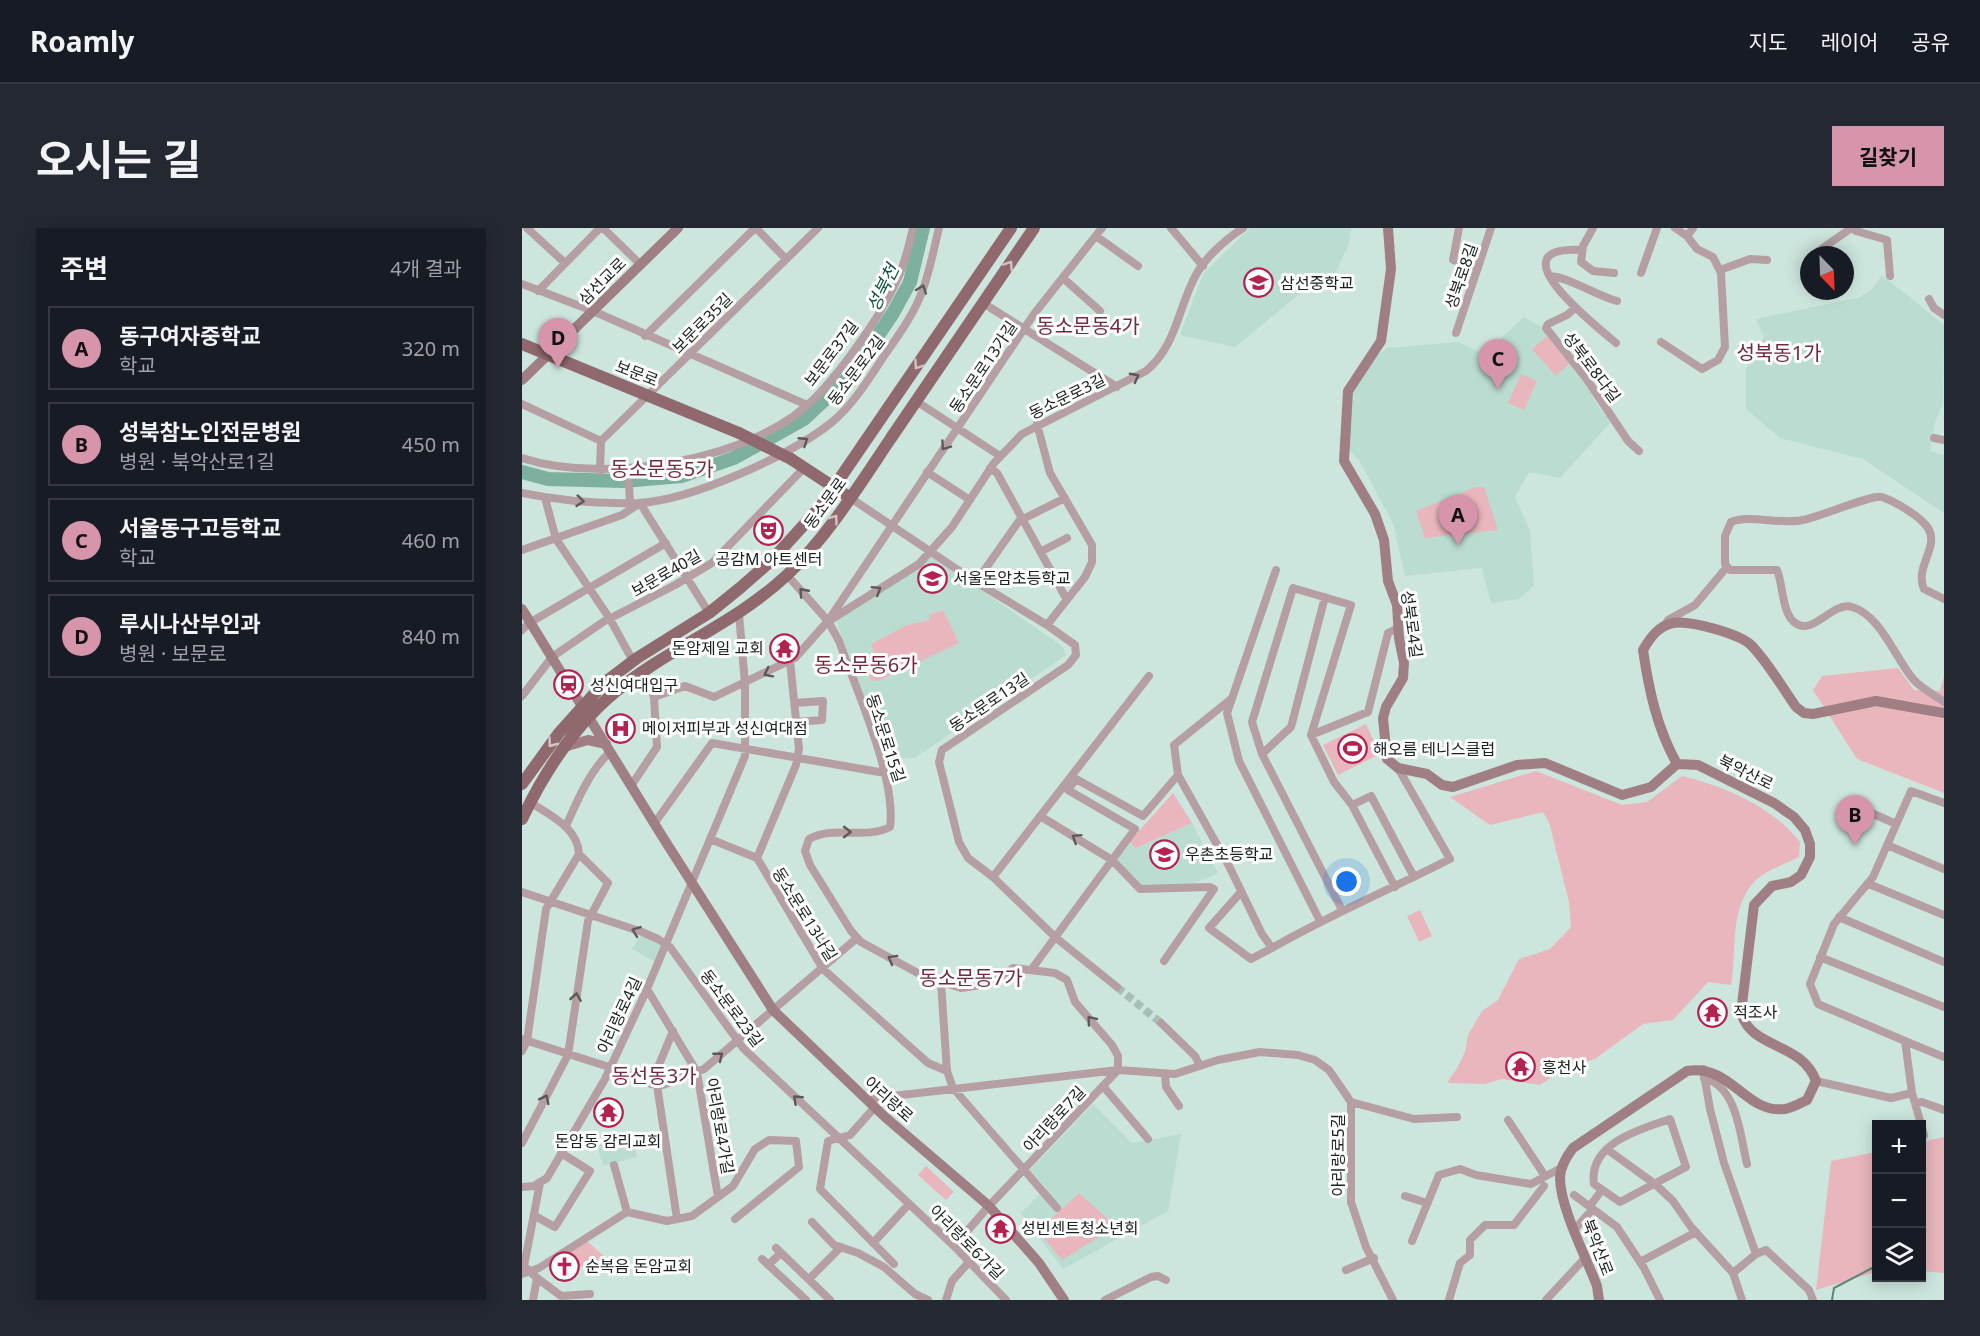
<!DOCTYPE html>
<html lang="ko">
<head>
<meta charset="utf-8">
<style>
  body { margin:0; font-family:"Noto Sans","Noto Sans KR",sans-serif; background:#242831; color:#f1f3f6 }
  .controls { position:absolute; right:18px; bottom:18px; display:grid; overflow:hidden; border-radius:0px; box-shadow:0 3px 15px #0003 }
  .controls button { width:54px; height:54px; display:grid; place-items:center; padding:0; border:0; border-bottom:2px solid #363941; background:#171b24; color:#f1f3f6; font:30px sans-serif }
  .compass { position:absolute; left:1278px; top:18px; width:54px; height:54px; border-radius:50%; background:#171b24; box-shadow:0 3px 15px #0003; rotate:157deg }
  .you { position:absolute; left:825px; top:654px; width:21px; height:21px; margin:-15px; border:4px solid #fff; border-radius:50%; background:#1a73e8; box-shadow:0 0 0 9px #1a73e833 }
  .badge { display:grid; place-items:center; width:39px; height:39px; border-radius:50%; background:#d695ab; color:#111; font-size:20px; font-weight:700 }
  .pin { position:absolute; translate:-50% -50px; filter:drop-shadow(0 2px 3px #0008) }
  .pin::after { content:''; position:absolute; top:32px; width:21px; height:18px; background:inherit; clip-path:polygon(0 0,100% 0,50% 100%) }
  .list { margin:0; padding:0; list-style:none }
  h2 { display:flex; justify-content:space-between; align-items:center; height:78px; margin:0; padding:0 24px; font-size:26px }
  h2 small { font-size:20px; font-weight:400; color:#9ea1a6 }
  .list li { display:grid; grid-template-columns:39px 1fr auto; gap:18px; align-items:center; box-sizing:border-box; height:84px; margin:0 12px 12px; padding:0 12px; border:2px solid #363941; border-radius:0px }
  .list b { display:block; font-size:22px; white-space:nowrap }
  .list p { margin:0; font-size:20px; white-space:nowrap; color:#9ea1a6 }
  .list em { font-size:20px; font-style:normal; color:#9ea1a6 }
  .icon { flex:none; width:33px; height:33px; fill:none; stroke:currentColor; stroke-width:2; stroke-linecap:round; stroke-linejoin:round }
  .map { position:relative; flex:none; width:1422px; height:1072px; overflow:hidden; border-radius:0px }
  header { display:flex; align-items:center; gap:36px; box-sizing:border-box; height:84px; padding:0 30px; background:#171b24; border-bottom:2px solid #363941 }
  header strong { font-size:28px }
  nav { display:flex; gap:33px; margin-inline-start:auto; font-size:21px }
  .intro { display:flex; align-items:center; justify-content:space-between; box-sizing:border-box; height:144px; padding:0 36px }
  h1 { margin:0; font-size:42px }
  .button { padding:15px 27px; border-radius:0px; background:#d695ab; color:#111; font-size:21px; font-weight:700 }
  main { display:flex; gap:36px; padding:0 36px }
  aside { flex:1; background:#171b24; border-radius:0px; box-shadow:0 3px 15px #0003 }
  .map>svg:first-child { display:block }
</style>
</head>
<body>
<header>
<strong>Roamly</strong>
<nav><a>지도</a><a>레이어</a><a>공유</a></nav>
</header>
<div class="intro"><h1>오시는 길</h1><a class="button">길찾기</a></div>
<main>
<aside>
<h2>주변<small>4개 결과</small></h2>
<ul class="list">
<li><span class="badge">A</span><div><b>동구여자중학교</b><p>학교</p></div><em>320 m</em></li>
<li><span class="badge">B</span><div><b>성북참노인전문병원</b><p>병원 · 북악산로1길</p></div><em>450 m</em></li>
<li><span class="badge">C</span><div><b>서울동구고등학교</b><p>학교</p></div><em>460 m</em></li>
<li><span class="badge">D</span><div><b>루시나산부인과</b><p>병원 · 보문로</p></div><em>840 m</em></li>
</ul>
</aside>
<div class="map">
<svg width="1422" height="1072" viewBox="0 0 1422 1072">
  <rect width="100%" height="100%" fill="#cde6dd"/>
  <path fill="#bbdcd0" d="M728,0H829L827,16L813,46L780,64L713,119L658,107L681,46Z
    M1360,47L1422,97L1421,175L1413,194L1408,223L1422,227V285L1341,231L1258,210L1224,181V141L1242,109L1234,91L1335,70L1349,62Z
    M1002,89L1019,99L1064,153L1073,174L1089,194L1038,250L1007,244L993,269L1008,303L1012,358L997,371L969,375L960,340L883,348L871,295L837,232L827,222L828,165L849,132L865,120L936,114L962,126Z
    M409,327L540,418L544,427L393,530H361L314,392Z
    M670,595L696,645L671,656L618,659L592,632L607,614L615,620Z
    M120,705L142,715L135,735L110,721Z
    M571,876L610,915L659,906L646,983L541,1041L499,985L524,960L508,942Z
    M109,902L115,929L81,938L74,914Z"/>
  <path fill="#e9b6bd" d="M1025,108L1048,135L1034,148L1010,121Z
    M999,146L1015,153L1002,182L986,175Z
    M954,259H962L976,302L903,310L894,283Z
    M421,382L437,415L356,453L349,452L346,442L357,440L349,416L385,397L408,392L407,387Z
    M1376,440L1392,462L1418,463L1422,448V565L1335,531L1291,462L1300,448Z
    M844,496L858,526L816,547L801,517Z
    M1014,543L1100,577L1125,574L1160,548C1202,558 1251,579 1278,614L1277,629C1264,636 1243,642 1232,654C1207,682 1215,723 1209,757L1186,754L1151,792L1121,796L1073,831L1041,841L1018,857L980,851L963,856L925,855L935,840L943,824L946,807L960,783L976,772L997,731L1028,721L1049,699L1047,674L1027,594L1021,584L968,597L928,569Z
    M651,565L670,595L614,620L607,614Z
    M898,682L910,708L897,714L885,688Z
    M1422,909V1045L1400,1043V914Z
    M1354,924V1044L1294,1062L1309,933Z
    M404,938L432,964L424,972L396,947Z
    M557,965L591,996L582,1006L540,1032L516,1003Z
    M65,1013L86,1032L69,1048L46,1026Z"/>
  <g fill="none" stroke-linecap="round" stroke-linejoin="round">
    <path stroke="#5e8577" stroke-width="2" d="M1310,1072L1312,1060L1354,1038"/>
    <path stroke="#7db09e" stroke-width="14" d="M0,244L26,251L101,253L160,248L212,230L282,191L330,146L371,85L388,54L401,0"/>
    <path stroke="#a9beb7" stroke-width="8" stroke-dasharray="8 4" stroke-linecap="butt" d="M595,759L639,795"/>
    <path stroke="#b59fa2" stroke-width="8" d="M5,0L43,35
      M81,0L118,36
      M234,0L264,31
      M649,0L681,38
      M937,0L931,32L956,40
      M1071,0L1061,18L1059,34L1071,43L1092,45
      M1335,0L1334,3L1365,12L1368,48
      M574,8L616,38
      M1165,8L1171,0
      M1060,22C970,17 1073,97 1094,115
      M1295,24L1328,1L1334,0
      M1198,42L1228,31L1245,32
      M1119,45L1135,0
      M1028,48C1047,49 1073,67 1095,73
      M541,50L578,83
      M0,56L71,83L285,177
      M16,63L78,0
      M1407,71L1412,80L1422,87
      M461,75L595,159
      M1053,80L1045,87L1026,96L1024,100L1064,150L1106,213L1117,223
      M934,105L969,0
      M123,108L233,0
      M1139,114L1180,141L1196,132L1203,119L1199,45L1191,29L1175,21L1165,8L1153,0
      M394,173L478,228
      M0,176L79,213
      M515,196L528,245L570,317V334L563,349L525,397
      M1412,210L1422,212
      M0,230C83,257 234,233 295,168C321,141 360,86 375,52C383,36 387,17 391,0
      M468,240L475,245L545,372
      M106,241L108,274
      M78,243L79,213L296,0
      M405,244L448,272
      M0,265C38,273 78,276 117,275C170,272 267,228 309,195C330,178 347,151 362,128C376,108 393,85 401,61C408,42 412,20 417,0
      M327,269L454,354L525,397L553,417L554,427L546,437L420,522L417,534L437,614L446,630L471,649L533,709L595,759
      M23,270L34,311L88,391L111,433
      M0,322L100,287L118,275L187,385
      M520,323L545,310
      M754,342L705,485L717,533L798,693
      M265,347L306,393L317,413C334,461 375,552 368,599C342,612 312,597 287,611L283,623L288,637L329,703L339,714L403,749L439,760L467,756L491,740L533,745L545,752L553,774L590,817L596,828V842L467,978L432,1018
      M454,354L497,293L543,270
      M1422,371L1402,361C1392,339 1418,319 1406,300C1398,288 1374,274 1360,269C1351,266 1297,289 1281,292C1259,297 1227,286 1209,294L1203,308V336L1208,342H1255C1261,356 1260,384 1272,394C1290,410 1310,373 1330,379C1359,387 1374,432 1392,452C1400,461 1413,467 1422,474
      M310,391L397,336L430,299L472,235L500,206L624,143C655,118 656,78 675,45C684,29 705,10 721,0
      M9,394L144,315
      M1144,396L1146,392L1173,377L1205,339
      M0,402L6,396
      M268,433L277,521L274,537L235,630L301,741L406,835L425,843
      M121,444L132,469L163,458L192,469L273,430L306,393L512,86L580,0
      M0,468L30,429L81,394L153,357L190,335L282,240
      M709,471L652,517L656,547L707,638L740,706L750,720C808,687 869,661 928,631L876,540
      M273,475L301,473L300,492L274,494
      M789,507L829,377L771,360L730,494L740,526L820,682
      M740,526L769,499L803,369
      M109,558L135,519L132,469
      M830,577L812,554L789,507L846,484L866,405L876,400
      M1343,582L1374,596
      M518,588L590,632L618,661L688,659L692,661L642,733
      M132,596L190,515L363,545
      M44,598C56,571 67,544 88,524
      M188,611L235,630
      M1365,617L1422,641
      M471,649L627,448
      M1347,656L1422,687
      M873,659L830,577L849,568L892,649
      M0,664L120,704L136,711L148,719L221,820L432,1018L484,1072
      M719,664L687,700L729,731L750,720
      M1317,689L1422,734
      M291,699L311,731
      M1298,729L1422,779
      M509,742L613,601L546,562L554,551L621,588L656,547
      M419,755L425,843L431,860L535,980
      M125,761L175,844L196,969
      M639,795L673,828L678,838
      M0,811L87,839L129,856L141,857L182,841L335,710
      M1383,813L1296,776L1288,756L1312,696L1351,649L1389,563L1422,575
      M0,823L5,813L24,681L57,626
      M1181,841L1188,881L1202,935L1234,1026
      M643,846L644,859L657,878
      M1182,850C1216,859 1218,908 1225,936
      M1294,853L1369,870L1390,865L1383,813L1422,829
      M129,856L151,803
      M135,857L155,991
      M581,858L626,911
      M1390,865L1399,896
      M345,871L596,842L653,846L696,832L738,824L776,827L793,832L807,842L829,874V974L844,1019L871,1072
      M829,874L892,891L935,889
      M1393,875L1400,874L1422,882
      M353,879L328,907L306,913L298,961L372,1036
      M1148,891L1164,939L1098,974L1072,956C1066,915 1119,901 1148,891Z
      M986,892L1023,948
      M1400,899L1402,907
      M0,915L46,827L66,693L86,655L57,626C56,599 27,587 8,574
      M1086,922L1133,956L1151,973L1169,999L1211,1045L1220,1072
      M92,937L105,984
      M0,959L12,958L25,950L83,851L125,761L223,528V456L217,386
      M1052,967L1095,999L1122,1040L1138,1072
      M883,968L905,975
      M13,988L33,999L68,943L39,925
      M290,994L312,1017L336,1025L362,1039L393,1066L406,1072
      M1053,1001L1069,983L1068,978L1079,963
      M890,1013L917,947L938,941L954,947L1009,956L1041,939
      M351,1015L387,976
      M254,1020L308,1072
      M240,1031L284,1072
      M1118,1034L1174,1004
      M246,1037L259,1025
      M824,1042L852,1030
      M1211,1045L1234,1026L1244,1022L1287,1062L1291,1072
      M0,1046L17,1040L105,984L145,993L170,988L211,958L233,921L247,912L274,913L277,939L213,991
      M15,1050L39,1068L68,1066
      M287,1051L319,1019
      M11,1072L15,1050L2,1038L18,955
      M424,1072L430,1053L447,1034
      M583,1072L629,1049L636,1048L644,1052
      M927,1072L938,1035L948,1027V1012L963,997H992L1022,958
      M1024,1072L1064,1029"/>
    <path stroke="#a07f84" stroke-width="10" d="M866,0L869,41L859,113L826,163L822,233L853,286L862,312L866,353L875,377L877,410L882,435L881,450L864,479L861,490L865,531L876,540L905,546L920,557L931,559L995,537L1023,535L1100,567L1129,559L1155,536
      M0,152L156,0
      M0,381L140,608L251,782L363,889L467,978L517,1035L542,1072
      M42,519L66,512L84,516
      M1077,1072L1075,1058C1064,1029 1038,979 1038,950C1038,940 1045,928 1051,920L1165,843C1210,836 1223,886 1263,881C1270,880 1279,875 1285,872L1294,853C1279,813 1230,822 1219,785L1232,677L1250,658L1269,654L1279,647L1288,629V616L1283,602L1272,589L1252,575L1176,537L1155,536C1135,500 1127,463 1121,422C1128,410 1136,398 1151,395C1168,392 1219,406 1230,418C1247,436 1260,459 1274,479L1282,485L1291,486L1354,473L1422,485"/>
    <path stroke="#90696f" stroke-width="12" d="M0,116L217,205
      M269,231L327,269
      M0,556L37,505L82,455L115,430L187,385L218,360L250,332L299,278L489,0
      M0,591C22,545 53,497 93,464C147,420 214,395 265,347C306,308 338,256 369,210C417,140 465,70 512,0"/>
    <path stroke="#90696f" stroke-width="12" d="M217,205L269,231"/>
  </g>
  <defs><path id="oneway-chevron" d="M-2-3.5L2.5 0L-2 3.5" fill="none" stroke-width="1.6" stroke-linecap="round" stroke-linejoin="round" transform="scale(1.5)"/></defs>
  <g stroke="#d3c3c5">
    <use href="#oneway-chevron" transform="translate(487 37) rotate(-56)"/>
    <use href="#oneway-chevron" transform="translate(396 137) rotate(125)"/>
    <use href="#oneway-chevron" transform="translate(312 291) rotate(-54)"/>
    <use href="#oneway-chevron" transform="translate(30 515) rotate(127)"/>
  </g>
  <g stroke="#5e5959">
    <use href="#oneway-chevron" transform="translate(400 61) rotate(-70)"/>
    <use href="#oneway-chevron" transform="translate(613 149) rotate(-28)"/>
    <use href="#oneway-chevron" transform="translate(282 213) rotate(-33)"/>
    <use href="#oneway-chevron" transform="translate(423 218) rotate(125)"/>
    <use href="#oneway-chevron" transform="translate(58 273) rotate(6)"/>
    <use href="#oneway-chevron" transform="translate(355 362) rotate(-32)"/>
    <use href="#oneway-chevron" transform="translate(281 364) rotate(-132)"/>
    <use href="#oneway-chevron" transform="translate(246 445) rotate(153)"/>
    <use href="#oneway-chevron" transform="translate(325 604)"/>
    <use href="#oneway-chevron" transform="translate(554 610) rotate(-148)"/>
    <use href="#oneway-chevron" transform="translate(114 703) rotate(-160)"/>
    <use href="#oneway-chevron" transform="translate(370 731) rotate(-151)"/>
    <use href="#oneway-chevron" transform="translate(54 769) rotate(-81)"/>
    <use href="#oneway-chevron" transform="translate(569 792) rotate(-130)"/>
    <use href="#oneway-chevron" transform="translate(197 828) rotate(-39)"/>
    <use href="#oneway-chevron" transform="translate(23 871) rotate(-63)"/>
    <use href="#oneway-chevron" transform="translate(275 871) rotate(-137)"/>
  </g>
  <defs>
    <symbol id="school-ring" viewBox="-11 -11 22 22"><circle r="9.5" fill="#fff" stroke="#b42350" stroke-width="1.5"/><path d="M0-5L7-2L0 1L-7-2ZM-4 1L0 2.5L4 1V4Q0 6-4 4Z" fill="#b42350"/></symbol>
    <symbol id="theatre-ring" viewBox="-11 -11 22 22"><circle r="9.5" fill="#fff" stroke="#b42350" stroke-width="1.5"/><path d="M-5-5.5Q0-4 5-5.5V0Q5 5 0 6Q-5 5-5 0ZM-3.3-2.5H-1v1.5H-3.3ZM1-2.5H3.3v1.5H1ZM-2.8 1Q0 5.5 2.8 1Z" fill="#b42350"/></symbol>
    <symbol id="temple-ring" viewBox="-11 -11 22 22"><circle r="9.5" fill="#fff" stroke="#b42350" stroke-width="1.5"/><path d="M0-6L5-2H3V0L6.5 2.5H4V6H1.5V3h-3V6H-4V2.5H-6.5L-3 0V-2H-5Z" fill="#b42350"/></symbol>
    <symbol id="station-ring" viewBox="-11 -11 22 22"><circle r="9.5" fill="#fff" stroke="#b42350" stroke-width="1.5"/><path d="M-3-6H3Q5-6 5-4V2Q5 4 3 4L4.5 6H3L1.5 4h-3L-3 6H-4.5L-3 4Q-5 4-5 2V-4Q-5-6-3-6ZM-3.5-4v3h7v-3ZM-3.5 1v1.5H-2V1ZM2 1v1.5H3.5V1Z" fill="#b42350"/></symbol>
    <symbol id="hospital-ring" viewBox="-11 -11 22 22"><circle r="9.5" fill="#fff" stroke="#b42350" stroke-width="1.5"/><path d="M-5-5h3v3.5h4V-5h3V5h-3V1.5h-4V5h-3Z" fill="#b42350"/></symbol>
    <symbol id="stadium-ring" viewBox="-11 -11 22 22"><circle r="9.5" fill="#fff" stroke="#b42350" stroke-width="1.5"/><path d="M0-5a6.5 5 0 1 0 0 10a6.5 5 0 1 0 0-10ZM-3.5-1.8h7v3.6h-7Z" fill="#b42350"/></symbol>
    <symbol id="church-ring" viewBox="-11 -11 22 22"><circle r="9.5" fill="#fff" stroke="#b42350" stroke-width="1.5"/><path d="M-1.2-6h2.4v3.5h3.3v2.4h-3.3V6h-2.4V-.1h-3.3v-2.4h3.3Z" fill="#b42350"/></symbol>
  </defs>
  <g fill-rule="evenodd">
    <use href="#school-ring" x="720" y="38" width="33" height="33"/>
    <use href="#theatre-ring" x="230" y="286" width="33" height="33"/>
    <use href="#school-ring" x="394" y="334" width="33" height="33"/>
    <use href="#temple-ring" x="246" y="404" width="33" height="33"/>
    <use href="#station-ring" x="30" y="440" width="33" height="33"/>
    <use href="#hospital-ring" x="82" y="484" width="33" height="33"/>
    <use href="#stadium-ring" x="814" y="504" width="33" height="33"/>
    <use href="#school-ring" x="626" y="610" width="33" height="33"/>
    <use href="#temple-ring" x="1174" y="768" width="33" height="33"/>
    <use href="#temple-ring" x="982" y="822" width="33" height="33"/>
    <use href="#temple-ring" x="70" y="868" width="33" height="33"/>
    <use href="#temple-ring" x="462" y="984" width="33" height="33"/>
    <use href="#church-ring" x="26" y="1022" width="33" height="33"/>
  </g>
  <g text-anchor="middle" stroke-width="6" stroke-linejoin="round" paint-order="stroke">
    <g font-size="16" fill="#17201d" stroke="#fff">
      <text transform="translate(939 48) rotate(-71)" y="6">성북로8길</text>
      <text transform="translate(80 53) rotate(-45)" y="6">삼선교로</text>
      <text transform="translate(180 95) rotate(-45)" y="6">보문로35길</text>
      <text transform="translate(309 125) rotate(-53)" y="6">보문로37길</text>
      <text transform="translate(461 139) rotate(-56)" y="6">동소문로13가길</text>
      <text transform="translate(1070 139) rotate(53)" y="6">성북로8다길</text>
      <text transform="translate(334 142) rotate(-53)" y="6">동소문로2길</text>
      <text transform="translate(115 145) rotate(21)" y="6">보문로</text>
      <text transform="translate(545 168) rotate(-26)" y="6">동소문로3길</text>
      <text transform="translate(303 275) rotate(-54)" y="6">동소문로</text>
      <text transform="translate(144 345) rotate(-30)" y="6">보문로40길</text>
      <text transform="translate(890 396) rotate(82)" y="6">성북로4길</text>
      <text transform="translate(467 474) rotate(-34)" y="6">동소문로13길</text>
      <text transform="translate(364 510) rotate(72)" y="6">동소문로15길</text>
      <text transform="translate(1224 544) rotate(26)" y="6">북악산로</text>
      <text transform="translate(283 686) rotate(58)" y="6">동소문로13나길</text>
      <text transform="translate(210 780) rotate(53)" y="6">동소문로23길</text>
      <text transform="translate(97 787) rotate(-65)" y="6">아리랑로4길</text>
      <text transform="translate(367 871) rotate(42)" y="6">아리랑로</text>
      <text transform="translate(532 891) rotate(-47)" y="6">아리랑로7길</text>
      <text transform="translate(198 898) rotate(80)" y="6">아리랑로4가길</text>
      <text transform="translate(816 927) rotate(-90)" y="6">아리랑로5길</text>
      <text transform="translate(445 1014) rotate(45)" y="6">아리랑로6가길</text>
      <text transform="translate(1076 1019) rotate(69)" y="6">북악산로</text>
    </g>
    <g font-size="16" fill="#17201d" stroke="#fff" text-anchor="start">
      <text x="758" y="61">삼선중학교</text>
      <text x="247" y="337" text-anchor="middle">공감M 아트센터</text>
      <text x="431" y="356">서울돈암초등학교</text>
      <text x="242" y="426" text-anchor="end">돈암제일 교회</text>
      <text x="68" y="463">성신여대입구</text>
      <text x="120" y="506">메이저피부과 성신여대점</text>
      <text x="851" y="527">해오름 테니스클럽</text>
      <text x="663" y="632">우촌초등학교</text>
      <text x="1211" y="790">적조사</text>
      <text x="1020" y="845">흥천사</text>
      <text x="86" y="919" text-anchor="middle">돈암동 감리교회</text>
      <text x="499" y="1006">성빈센트청소년회</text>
      <text x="63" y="1044">순복음 돈암교회</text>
    </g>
    <g font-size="18" font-style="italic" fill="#0e5341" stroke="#fff">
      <text transform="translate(361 60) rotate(-64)" y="6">성북천</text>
    </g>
    <g font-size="20" fill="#702a3a" stroke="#fff">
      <text x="566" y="105">동소문동4가</text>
      <text x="1257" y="132">성북동1가</text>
      <text x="140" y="248">동소문동5가</text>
      <text x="344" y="444">동소문동6가</text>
      <text x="449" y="757">동소문동7가</text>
      <text x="132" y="855">동선동3가</text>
    </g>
  </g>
</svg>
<div class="controls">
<button>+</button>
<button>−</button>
<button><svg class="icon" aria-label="layers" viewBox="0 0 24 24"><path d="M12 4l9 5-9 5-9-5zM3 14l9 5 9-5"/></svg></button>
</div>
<svg class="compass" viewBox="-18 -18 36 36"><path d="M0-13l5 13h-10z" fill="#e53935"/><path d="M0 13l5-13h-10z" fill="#9ea1a6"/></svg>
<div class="you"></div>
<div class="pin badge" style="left:936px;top:317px">A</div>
<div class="pin badge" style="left:1333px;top:617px">B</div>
<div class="pin badge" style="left:976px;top:161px">C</div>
<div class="pin badge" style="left:36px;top:140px">D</div>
</div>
</main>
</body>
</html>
